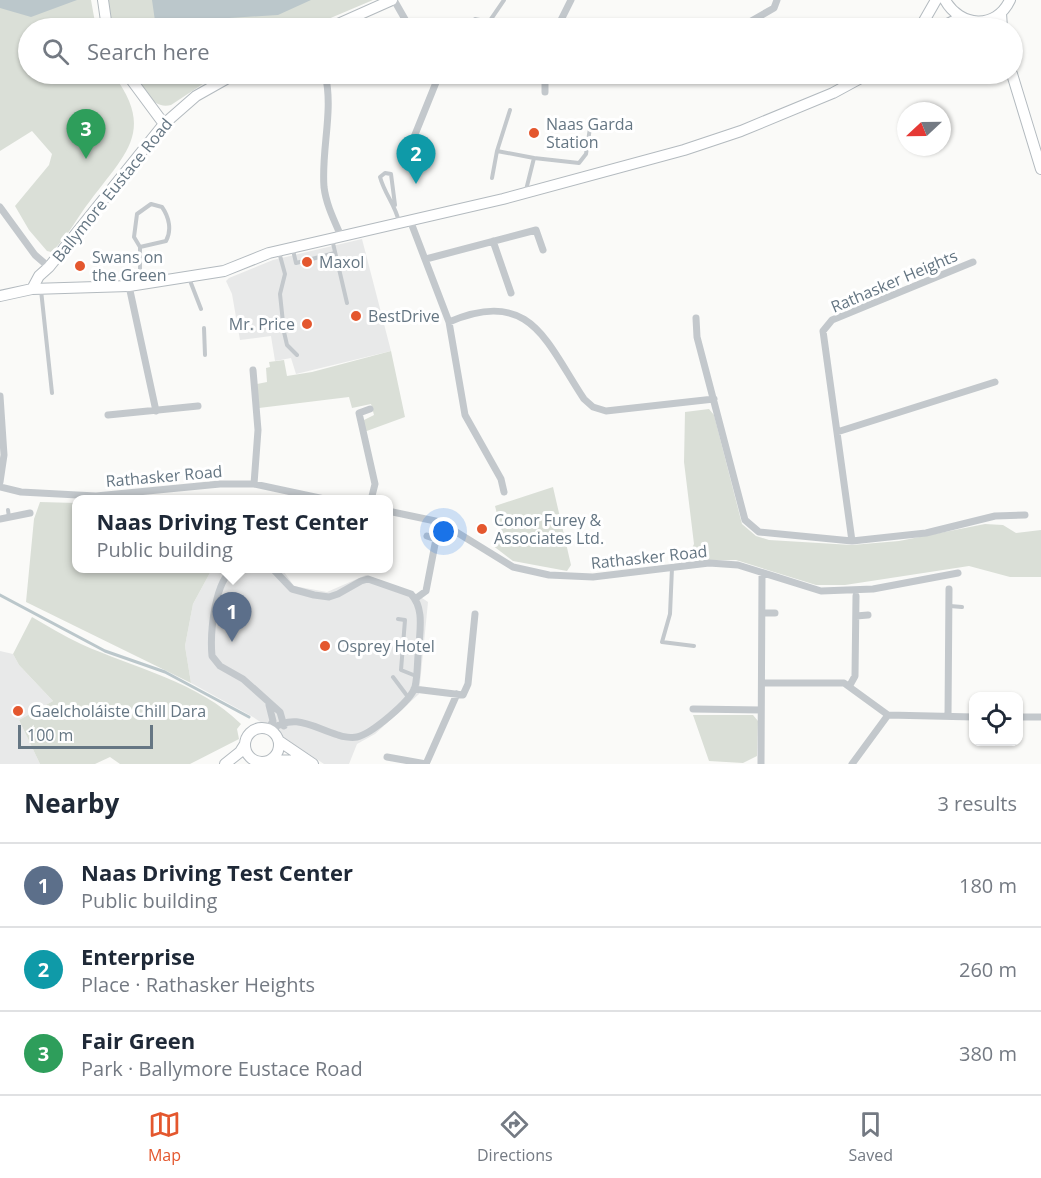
<!DOCTYPE html>
<html lang="en">
<head>
<meta charset="utf-8">
<style>
  body { margin:0; font-family:"Open Sans",sans-serif; background:#f6f6f7; color:#1f2937 }
  .controls { position:absolute; right:18px; bottom:18px; display:grid; overflow:hidden; border-radius:12px; box-shadow:0 2px 4px #0004 }
  .controls button { width:54px; height:54px; display:grid; place-items:center; padding:0; border:0; border-bottom:2px solid #e0e1e3; background:#fff; color:#1f2937; font:30px sans-serif }
  .compass { position:absolute; left:897px; top:102px; width:54px; height:54px; border-radius:50%; background:#fff; box-shadow:0 2px 4px #0004; rotate:248deg }
  .scale { position:absolute; left:18px; bottom:15px; width:135px; box-sizing:border-box; padding-left:6px; border:3px solid #657683; border-top:0; font-size:16px; line-height:21px; white-space:nowrap; color:#657683; -webkit-text-stroke:4px #fff; paint-order:stroke }
  .you { position:absolute; left:444px; top:532px; width:21px; height:21px; margin:-15px; border:4px solid #fff; border-radius:50%; background:#1a73e8; box-shadow:0 0 0 9px #1a73e833 }
  .badge { display:grid; place-items:center; width:39px; height:39px; border-radius:50%; background:#e4572e; color:#fff; font-size:20px; font-weight:700 }
  .pin { position:absolute; translate:-50% -50px; filter:drop-shadow(0 2px 3px #0008) }
  .pin::after { content:''; position:absolute; top:32px; width:21px; height:18px; background:inherit; clip-path:polygon(0 0,100% 0,50% 100%) }
  .popup { position:absolute; left:72px; top:495px; width:321px; height:78px; box-sizing:border-box; display:grid; place-content:center; border-radius:12px; background:#fff; filter:drop-shadow(0 2px 4px #0005); font-size:20px; white-space:nowrap; color:#747a83 }
  .popup b { font-size:22px; color:#1f2937 }
  .popup::after { content:''; position:absolute; left:50%; top:100%; margin-left:-12px; border:12px solid transparent; border-top-color:#fff }
  .list { margin:0; padding:0; list-style:none }
  h2 { display:flex; justify-content:space-between; align-items:center; height:78px; margin:0; padding:0 24px; font-size:26px }
  h2 small { font-size:20px; font-weight:400; color:#747a83 }
  .list li { display:grid; grid-template-columns:39px 1fr auto; gap:18px; align-items:center; box-sizing:border-box; height:84px; padding:0 24px; border-top:2px solid #e0e1e3 }
  .list b { display:block; font-size:22px; white-space:nowrap }
  .list p { margin:0; font-size:20px; white-space:nowrap; color:#747a83 }
  .list em { font-size:20px; font-style:normal; color:#747a83 }
  .icon { flex:none; width:33px; height:33px; fill:none; stroke:currentColor; stroke-width:2; stroke-linecap:round; stroke-linejoin:round }
  .map { position:relative; flex:none; width:1041px; height:764px; overflow:hidden }
  .search { position:absolute; background:#fff; box-shadow:0 2px 4px #0004; left:18px; right:18px; top:18px; height:66px; display:flex; align-items:center; gap:15px; box-sizing:border-box; padding:0 21px; border-radius:33px; color:#747a83; font-size:22px }
  .sheet { height:330px; background:#fff }
  nav { display:flex; justify-content:space-around; align-items:center; box-sizing:border-box; height:84px; border-top:2px solid #e0e1e3; background:#fff; font-size:16px; color:#747a83 }
  nav a { display:grid; justify-items:center; gap:3px }
  nav .on { color:#e4572e }
  .map>svg:first-child { display:block }
</style>
</head>
<body>
<div class="map">
<svg width="1041" height="764" viewBox="0 0 1041 764">
  <rect width="100%" height="100%" fill="#fafaf8"/>
  <path fill="#e8e9e9" d="M362,239L391,351L296,374L291,358L275,361L271,336L240,340L232,294L226,281L229,278L273,260Z
    M212,569H282L294,586L327,592L366,575L413,592L428,602L419,694L375,734L357,744L349,764H324L253,717L191,683L185,646L193,604Z
    M0,651L13,654L19,665L53,701L19,720L40,764H0Z"/>
  <path fill="#dadfd7" d="M0,0H91L96,28H28V74H113C156,131 125,154 90,201C77,217 67,239 51,252L47,251L29,230L15,206L49,165L52,154L32,131L0,151Z
    M108,0H373L307,28H111Z
    M132,74H218L171,105C152,110 142,87 132,74Z
    M391,351L405,417L364,432L362,421L374,415L371,404L352,408L349,397L259,408L257,384L267,382L266,368L270,367L269,362L284,360L287,376L312,372Z
    M709,409L714,415L742,524L756,536L769,540L852,545L899,541L985,524L1003,525L1016,533L1041,530V577H1010L969,566L845,585H816L736,560L686,561L694,544L684,462L685,412Z
    M553,487L571,565L567,571L513,561L492,545L493,540L502,533L495,506Z
    M40,502L76,503V568L212,569L193,604L185,646L191,683L26,602L34,519Z
    M32,617C48,626 64,636 81,644C134,668 199,682 241,724L237,729L239,739L190,764H120L110,757L95,764H40L19,720L53,701L19,665L13,654Z
    M693,715H753L758,721L757,756L743,763L709,761Z"/>
  <path fill="#bbc7cb" d="M0,0H77L31,17L0,8Z
    M152,0H311L278,15L229,18L213,28H156Z"/>
  <g fill="none" stroke-linecap="round" stroke-linejoin="round">
    <path stroke="#bbc7cb" stroke-width="3" d="M0,595L105,651L165,672L249,717"/>
    <defs>
      <path id="secondary" d="M103,0L107,28
        M945,0C960,27 996,30 1010,0
        M1001,13L1002,28
        M329,28L392,0
        M920,28L936,0
        M939,28L960,18
        M127,74L164,124
        M1012,74L1041,169
        M32,289L39,276L49,267L164,124L196,96L235,74
        M0,296L32,289L129,286L224,271L269,253L503,199L684,150L741,131L833,93L868,74
        M245 745a17 17 0 1 1 34 0a17 17 0 1 1-34 0Z
        M279,741L313,764
        M272,760L307,761
        M225,764L240,752L245,744"/>
    </defs>
    <use href="#secondary" stroke="#b3babf" stroke-width="12"/>
    <path stroke="#c3c8cc" stroke-width="4" d="M475,19L489,22L504,0
      M510,110L497,151L534,158L526,190
      M534,158L579,163L586,154L590,128
      M492,178L497,151
      M395,205L391,174L385,173L380,177C385,195 395,204 399,222
      M332,239L347,303
      M293,250L296,263L335,253
      M279,252L285,274L280,294L284,332L287,345L297,355
      M189,278L201,309
      M140,283V247L166,241C172,230 169,217 162,207L151,204L137,214L134,237L140,247
      M41,290L52,393
      M204,328L205,355
      M8,510L9,517
      M672,568L670,614L662,642L694,646
      M950,606L962,607
      M398,619L405,620L401,670L416,676
      M393,677L408,697"/>
    <path stroke="#c3c8cc" stroke-width="7" d="M394,0L410,28
      M746,24L774,8L777,0
      M557,28L571,0
      M325,74C334,110 321,150 324,187C326,204 334,220 341,236
      M545,92V74
      M412,142L437,80L436,74
      M0,207L35,255L49,267
      M410,220L449,322L465,415L501,479L504,492
      M493,241L511,293
      M426,259L536,230L543,250
      M129,286L156,411
      M696,318L697,337L745,520L759,532L852,541L926,533L995,516L1025,515
      M449,322C531,287 546,342 584,399L593,407L606,411L714,399
      M253,370L258,430L254,484
      M0,396L4,455L0,482
      M370,409L359,413L375,484L371,500
      M108,415L198,406
      M837,432L995,382
      M0,487L21,492L96,496L220,484H254L329,500
      M388,511L440,522L513,567L549,575L593,577L709,563L738,565L821,591L873,589L958,573
      M0,519L30,513
      M852,541L823,331L832,320L973,262
      M235,568C214,579 210,635 212,656L220,666L243,679L280,712L284,726
      M415,599L426,591L436,539L427,536
      M762,613H775
      M856,616L868,615
      M762,683H844L888,715L974,717
      M850,685L855,676L856,596
      M414,689L463,695L468,684L475,614
      M693,709L761,710
      M948,716L949,589
      M1018,717H1041
      M268,729L273,721L269,705
      M270,730C296,712 313,728 338,735C343,737 352,738 357,737C371,734 411,701 415,687C418,674 417,659 419,646C420,628 424,608 411,594L368,579L361,581L338,594L329,597L314,595L292,589L272,568
      M387,757L426,764
      M426,764L457,694
      M761,764L762,576
      M852,764L888,715"/>
    <use href="#secondary" stroke="#fff" stroke-width="10"/>
  </g>
  <g fill="#e4572e" stroke="#fff" stroke-width="2">
    <circle cx="534" cy="133" r="6"/>
    <circle cx="307" cy="262" r="6"/>
    <circle cx="80" cy="266" r="6"/>
    <circle cx="356" cy="316" r="6"/>
    <circle cx="307" cy="324" r="6"/>
    <circle cx="482" cy="529" r="6"/>
    <circle cx="325" cy="646" r="6"/>
    <circle cx="18" cy="711" r="6"/>
  </g>
  <g text-anchor="middle" stroke-width="6" stroke-linejoin="round" paint-order="stroke">
    <g font-size="16" fill="#657683" stroke="#fff" text-anchor="start">
      <text x="546" y="130">Naas Garda<tspan x="546" dy="18">Station</tspan></text>
      <text x="92" y="263">Swans on<tspan x="92" dy="18">the Green</tspan></text>
      <text x="319" y="268">Maxol</text>
      <text x="368" y="322">BestDrive</text>
      <text x="295" y="330" text-anchor="end">Mr. Price</text>
      <text x="494" y="526">Conor Furey &amp;<tspan x="494" dy="18">Associates Ltd.</tspan></text>
      <text x="337" y="652">Osprey Hotel</text>
      <text x="30" y="717">Gaelcholáiste Chill Dara</text>
    </g>
    <g font-size="16" fill="#657683" stroke="#fff">
      <text transform="translate(112 190) rotate(-51)" y="6">Ballymore Eustace Road</text>
      <text transform="translate(894 281) rotate(-23)" y="6">Rathasker Heights</text>
      <text transform="translate(164 476) rotate(-5)" y="6">Rathasker Road</text>
      <text transform="translate(649 557) rotate(-6)" y="6">Rathasker Road</text>
    </g>
  </g>
</svg>
<div class="controls">
<button><svg class="icon" aria-label="locate" viewBox="0 0 24 24"><circle cx="12" cy="12" r="6"/><path d="M12 2v4M12 18v4M2 12h4M18 12h4"/></svg></button>
</div>
<svg class="compass" viewBox="-18 -18 36 36"><path d="M0-13l5 13h-10z" fill="#e53935"/><path d="M0 13l5-13h-10z" fill="#747a83"/></svg>
<div class="scale">100 m</div>
<div class="you"></div>
<div class="pin badge" style="left:232px;top:642px;background:#5c6f8a">1</div>
<div class="popup"><b>Naas Driving Test Center</b>Public building</div>
<div class="pin badge" style="left:416px;top:184px;background:#0f9aa8">2</div>
<div class="pin badge" style="left:86px;top:159px;background:#2e9e5b">3</div>
<div class="search"><svg class="icon" aria-label="search" viewBox="0 0 24 24"><circle cx="10" cy="10" r="6"/><path d="M15 15l6 6"/></svg>Search here</div>
</div>
<section class="sheet">
<h2>Nearby<small>3 results</small></h2>
<ul class="list">
<li><span class="badge" style="background:#5c6f8a">1</span><div><b>Naas Driving Test Center</b><p>Public building</p></div><em>180 m</em></li>
<li><span class="badge" style="background:#0f9aa8">2</span><div><b>Enterprise</b><p>Place · Rathasker Heights</p></div><em>260 m</em></li>
<li><span class="badge" style="background:#2e9e5b">3</span><div><b>Fair Green</b><p>Park · Ballymore Eustace Road</p></div><em>380 m</em></li>
</ul>
</section>
<nav>
<a class="on"><svg class="icon" aria-label="map" viewBox="0 0 24 24"><path d="M3 6l6-2 6 2 6-2v14l-6 2-6-2-6 2zM9 4v14M15 6v14"/></svg>Map</a>
<a><svg class="icon" aria-label="directions" viewBox="0 0 24 24"><path d="M12 3l9 9-9 9-9-9zM9 14v-3h6M13 9l2 2-2 2"/></svg>Directions</a>
<a><svg class="icon" aria-label="saved" viewBox="0 0 24 24"><path d="M7 4h10v16l-5-4-5 4z"/></svg>Saved</a>
</nav>
</body>
</html>
